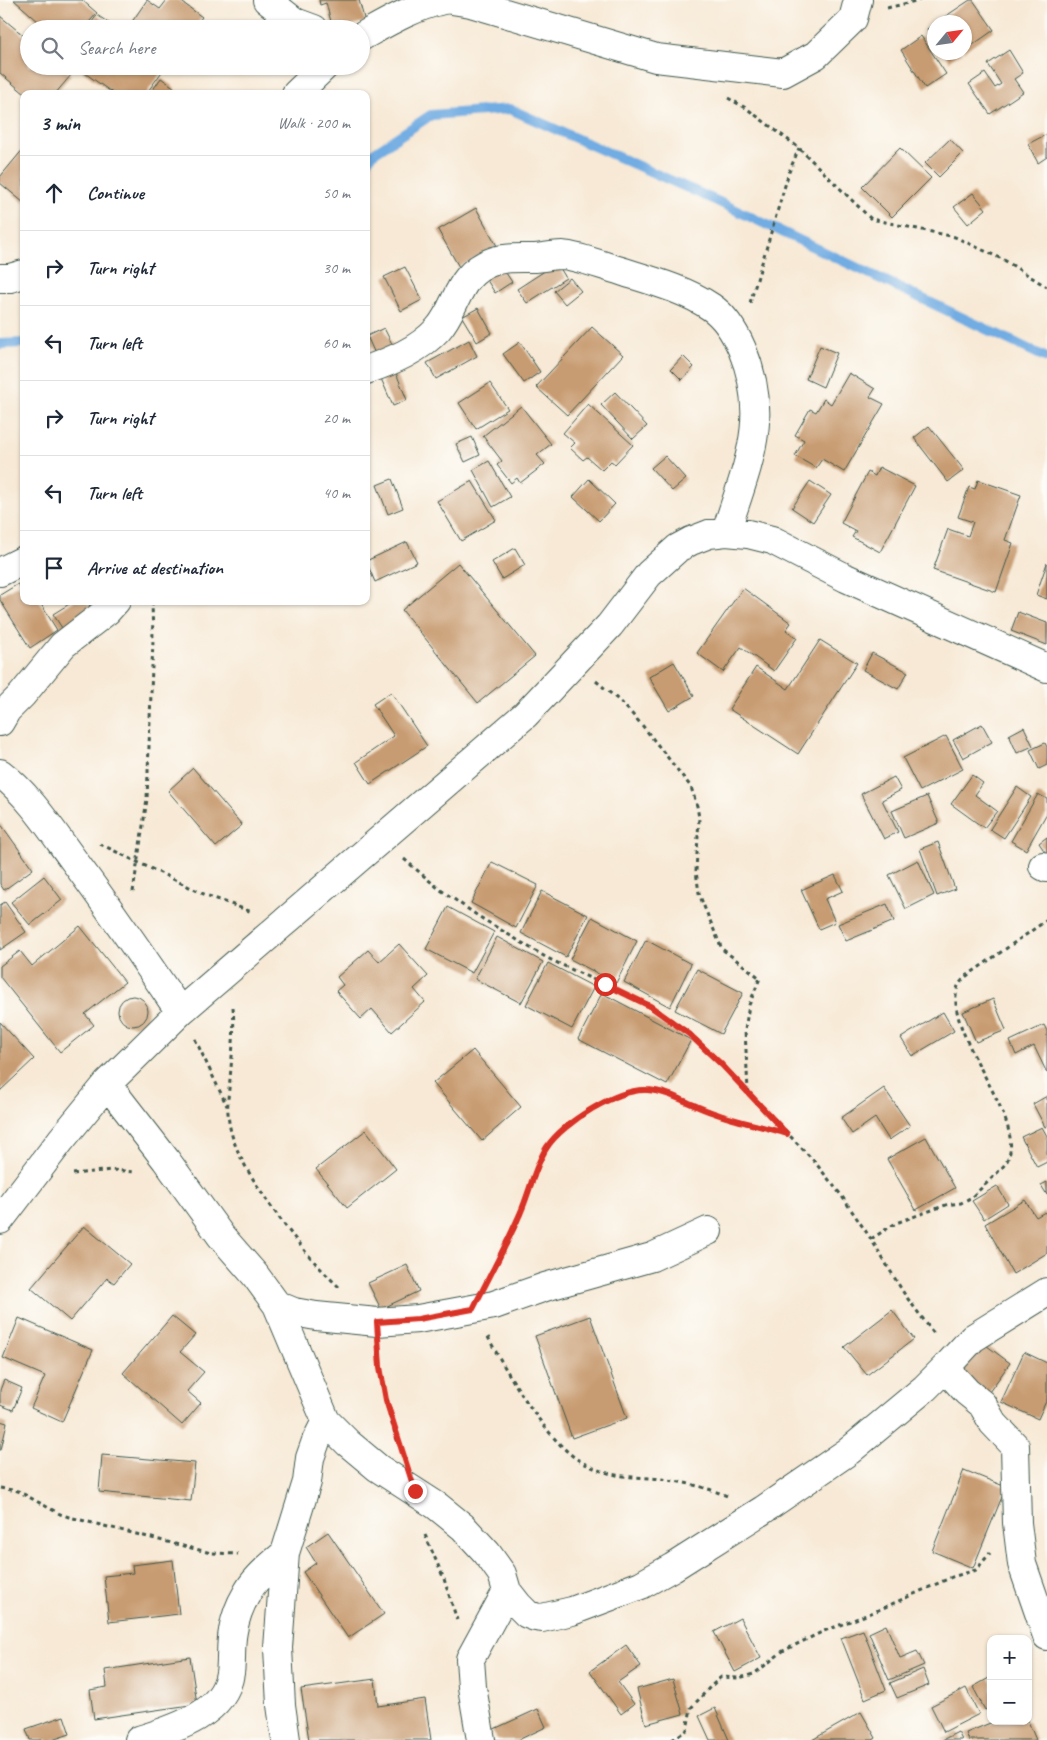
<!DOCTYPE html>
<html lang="en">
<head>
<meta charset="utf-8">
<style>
  body { margin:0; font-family:Caveat,sans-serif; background:#f6f6f7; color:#1f2937 }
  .controls { position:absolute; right:15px; bottom:15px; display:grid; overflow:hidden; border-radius:10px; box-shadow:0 1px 4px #0004 }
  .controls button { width:45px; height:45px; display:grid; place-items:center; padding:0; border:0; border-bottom:1px solid #e0e1e3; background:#fff; color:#1f2937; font:25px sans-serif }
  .compass { position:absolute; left:927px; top:15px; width:45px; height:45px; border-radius:50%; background:#fff; box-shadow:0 1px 4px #0004; rotate:61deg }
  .stop { position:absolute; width:15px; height:15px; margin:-11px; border:4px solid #d93025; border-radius:50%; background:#fff }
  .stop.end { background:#d93025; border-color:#fff; box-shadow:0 1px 5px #0008 }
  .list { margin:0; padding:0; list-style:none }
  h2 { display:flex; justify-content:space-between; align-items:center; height:65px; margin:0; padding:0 20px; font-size:21px }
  h2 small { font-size:16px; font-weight:400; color:#747a83 }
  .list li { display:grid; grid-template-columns:32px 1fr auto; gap:15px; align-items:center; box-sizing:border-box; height:75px; padding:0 20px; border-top:1px solid #e0e1e3 }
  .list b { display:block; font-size:19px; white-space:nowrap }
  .list em { font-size:16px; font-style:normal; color:#747a83 }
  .icon { flex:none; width:28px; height:28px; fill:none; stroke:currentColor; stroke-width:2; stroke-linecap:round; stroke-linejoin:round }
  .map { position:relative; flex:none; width:1047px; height:1740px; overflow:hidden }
  .search { position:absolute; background:#fff; box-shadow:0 1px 4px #0004; left:20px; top:20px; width:350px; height:55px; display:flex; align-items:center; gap:12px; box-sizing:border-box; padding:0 18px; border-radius:28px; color:#747a83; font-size:19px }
  .panel { position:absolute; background:#fff; box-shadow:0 1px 4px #0004; left:20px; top:90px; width:350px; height:515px; border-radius:10px }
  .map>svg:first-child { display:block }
</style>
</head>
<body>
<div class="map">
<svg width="1047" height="1740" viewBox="0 0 1047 1740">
  <rect width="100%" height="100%" fill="#fdfcf7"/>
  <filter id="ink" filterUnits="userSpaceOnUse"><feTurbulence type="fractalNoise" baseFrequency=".02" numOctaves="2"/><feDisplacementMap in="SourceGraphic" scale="10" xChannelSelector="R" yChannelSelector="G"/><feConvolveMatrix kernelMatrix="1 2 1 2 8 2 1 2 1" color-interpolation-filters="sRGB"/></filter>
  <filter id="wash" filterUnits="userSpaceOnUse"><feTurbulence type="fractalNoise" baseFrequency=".0096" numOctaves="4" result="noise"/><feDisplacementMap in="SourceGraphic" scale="20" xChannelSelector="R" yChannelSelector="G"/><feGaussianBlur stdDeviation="1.12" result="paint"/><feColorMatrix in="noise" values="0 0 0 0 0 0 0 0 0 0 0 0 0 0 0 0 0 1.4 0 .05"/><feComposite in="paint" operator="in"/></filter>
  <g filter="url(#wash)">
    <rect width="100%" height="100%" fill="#f7e9d5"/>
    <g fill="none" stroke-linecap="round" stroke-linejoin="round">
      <path stroke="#71ace2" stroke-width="10" d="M366,163L372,154L431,115L510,109L717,201L1047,358
        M0,344L24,343"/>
    </g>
    <g id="blocks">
      <path fill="#c89c72" d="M14,0H82L97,13L83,29H47Z
        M147,0L160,9L167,0H179L202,17L193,29H127Z
        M319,0H359L365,22L333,29L326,3L320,5Z
        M970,0H973L994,30L964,51V22H937Z
        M97,15L112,25L110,29H87Z
        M0,16L29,40V66H61L71,75L55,94H25L0,73Z
        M934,24V39L927,29Z
        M921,36L946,74L925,88L901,50Z
        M1009,50L1023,73L1014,79L1023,92L990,114L969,84L985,73L995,88L1001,84L988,64Z
        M943,52H962L949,61Z
        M86,66H166L146,94H114L82,71Z
        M161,78L175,88L171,94H150Z
        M1047,134V157L1038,163L1028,144Z
        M950,139L963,153L939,177L925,163Z
        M24,148V203L0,183V177Z
        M900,148L931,178L892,217L862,187Z
        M973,193L986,209L968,224L954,207Z
        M476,208L497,246L459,267L438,230Z
        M557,263L566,278L527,303L517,289Z
        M405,267L422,300L401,311L384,277Z
        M502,267L512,282L495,293L485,277Z
        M570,278L581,291L565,304L554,291Z
        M478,308L492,333L477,342L462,317Z
        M592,327L623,355L567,415L536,387Z
        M384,328L394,348L376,356L367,336Z
        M469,340L477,356L436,379L427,363Z
        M520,342L540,372L524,383L503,354Z
        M820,346L837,353L823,387L806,379Z
        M683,356L694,367L682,380L671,369Z
        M394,368L407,400L393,406L379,374Z
        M849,373L875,389L870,397L884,404L844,472L822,459L816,468L795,456L804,440L795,435L810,409L816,412L824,399L831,404Z
        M490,383L508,409L476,429L459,403Z
        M615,392L647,426L633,439L601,405Z
        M588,404L633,445L615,464L611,461L602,470L587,457L583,460L570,448L575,443L563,433Z
        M521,406L551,444L537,455L545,464L520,483L517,478L511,483L497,465L502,461L483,436Z
        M929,426L964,470L948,482L914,438Z
        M472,437L480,455L465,462L456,444Z
        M665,456L686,479L672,491L651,468Z
        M489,461L510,497L493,507L473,470Z
        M879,467L915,486L880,552L852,537L856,531L841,523L868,472L875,476Z
        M392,479L403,508L388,514L377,485Z
        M589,479L615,504L599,521L573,497Z
        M978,480L1021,495L1005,540L1013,543L996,592L933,570L948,529L968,536L973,522L958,517L969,487L975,489Z
        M472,481L496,520L461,541L437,501Z
        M810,481L831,495L813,522L792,508Z
        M407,542L417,562L375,582L366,561Z
        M515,548L525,565L502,579L492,562Z
        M458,563L535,656L478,703L402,610Z
        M1047,563V599L1036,595Z
        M18,584L24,593V601H39L57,630L30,648L0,600V595Z
        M743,588L791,623L786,630L797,638L774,671L741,647L723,672L697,653Z
        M74,601H87L92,610L62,628L53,614Z
        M1018,612L1047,623V645L1011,631Z
        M820,640L857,663L798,754L729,709L756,667L788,689Z
        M872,653L908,672L898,689L863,670Z
        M674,662L694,696L669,711L649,677Z
        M391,692L427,746L370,784L356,762L394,736L373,704Z
        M982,724L992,742L963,758L953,740Z
        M1024,727L1033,746L1017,753L1009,735Z
        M946,736L963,769L920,791L903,758Z
        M1045,743L1047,747V765L1039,769L1030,750Z
        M193,768L242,825L216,847L168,791Z
        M972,775L983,783L975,795L997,811L984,828L951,804Z
        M894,777L901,790L882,800L898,832L884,839L861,794Z
        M1017,787L1031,797L1004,838L990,829Z
        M1038,794L1047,799V813L1026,850L1011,841Z
        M927,796L939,823L904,838L892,811Z
        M0,823L33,869L4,890L0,884Z
        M1047,837V855L1039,843Z
        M938,842L955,889L937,896L920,849Z
        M918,860L934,895L906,909L889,875Z
        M492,862L538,885L516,928L471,903Z
        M835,875L843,891L825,899L835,922L819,929L801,890Z
        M44,876L62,900L30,925L11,902Z
        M542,891L588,915L566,957L521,933Z
        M5,902L26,932L0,950V905Z
        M887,904L894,921L846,941L838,924Z
        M448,907L494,932L472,973L426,949Z
        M592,917L637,941L616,983L570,959Z
        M80,926L125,982L85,1014L94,1025L60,1052L0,977V966L20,951L32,966Z
        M497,937L543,962L521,1003L475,979Z
        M646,940L691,964L670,1007L624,982Z
        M399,944L428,976L414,989L425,1002L392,1032L372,1009L361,1019L336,991L343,985L337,977L368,950L379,962Z
        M548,963L594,987L572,1029L526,1005Z
        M697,969L743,993L721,1034L675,1010Z
        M602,993L691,1040L667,1085L578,1039Z
        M118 1011a15 15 0 1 1 30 0a15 15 0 1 1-30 0Z
        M993,999L1006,1030L976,1042L963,1012Z
        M943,1012L954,1031L912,1056L901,1038Z
        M0,1022L34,1059L0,1091Z
        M1044,1025L1047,1031V1073L1034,1046L1016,1055L1010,1041Z
        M473,1050L521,1107L482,1141L433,1083Z
        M884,1088L910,1126L889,1140L875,1118L852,1134L841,1118Z
        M1047,1096V1126L1045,1127L1033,1104Z
        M1042,1127L1047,1136V1162L1037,1167L1021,1137Z
        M366,1130L396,1169L347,1208L316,1169Z
        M926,1137L955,1188L916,1210L887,1159Z
        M1047,1182V1195L1041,1185Z
        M997,1186L1008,1204L984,1219L972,1201Z
        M1025,1200L1036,1217L1045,1212L1047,1216V1253L1013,1274L985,1224Z
        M84,1226L130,1264L114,1283L107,1278L70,1321L31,1288Z
        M407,1265L419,1291L381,1309L368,1283Z
        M892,1310L914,1339L867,1375L844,1347Z
        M172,1316L195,1335L180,1352L204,1372L187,1391L201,1403L182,1425L123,1373Z
        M590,1316L627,1418L572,1438L535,1336Z
        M19,1318L93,1350L62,1422L31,1408L45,1376L3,1358Z
        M983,1343L1010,1363L984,1399L956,1378Z
        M1024,1352L1047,1363V1399L1038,1419L1001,1402Z
        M4,1380L22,1388L13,1410L0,1405V1390Z
        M0,1421L7,1423L1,1450H0Z
        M102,1455L195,1463L191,1501L99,1492Z
        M964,1470L1006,1487L973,1568L932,1551Z
        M328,1532L384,1614L348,1638L303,1572L316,1563L306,1547Z
        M173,1560L179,1614L109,1622L104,1576L133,1573L132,1565Z
        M740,1618L761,1658L735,1672L714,1632Z
        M886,1625L900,1658L917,1651L924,1665L889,1680L869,1633Z
        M863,1630L886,1690L865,1699L841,1638Z
        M626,1645L641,1666L618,1682L634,1704L621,1714L590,1671Z
        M190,1657L197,1704L94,1719L90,1690L107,1687L105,1670Z
        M923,1669L929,1685L897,1698L890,1683Z
        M989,1678L991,1682V1707L985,1710L973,1687Z
        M375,1679L378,1706L425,1699L431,1740H309L301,1689Z
        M673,1679L683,1714L646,1724L637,1689Z
        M966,1688L979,1714L944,1732L931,1706Z
        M715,1708L729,1740H710L699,1716Z
        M538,1709L546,1727L518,1740H496L492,1730Z
        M861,1712L876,1738L873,1740H812Z
        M64,1716L70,1734L52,1740H30L26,1729Z
        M995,1721H1028L1036,1740H969L966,1733Z
        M958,1732L962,1740H942Z"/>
    </g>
  </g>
  <g filter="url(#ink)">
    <use href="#blocks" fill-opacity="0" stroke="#3f574c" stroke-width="1"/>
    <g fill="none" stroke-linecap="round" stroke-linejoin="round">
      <defs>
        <path id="street" d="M267,0L295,22L314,29
          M452,0L471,3L656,58L783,73L816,55L853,19L858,0
          M361,37C388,22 413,7 443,0
          M296,94L325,66
          M0,278H10L24,274
          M366,370C392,361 419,350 438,329C459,305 456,274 494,261C506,257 519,258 532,258C541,258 552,255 562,255C578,256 607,267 624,272C653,281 686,290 711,307C726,317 735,333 742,349C771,419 747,465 726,532
          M0,572L24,560
          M0,722L7,710L22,695L63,645L107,611L116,601
          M0,773C29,795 50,828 72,858C109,908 145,960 180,1012
          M1043,866L1047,868
          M107,1084L166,1160L221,1236L255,1275L277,1305L326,1421L348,1443L378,1468L437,1506L463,1527L487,1553L502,1574L507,1591L518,1605L527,1614L535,1617L542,1618L572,1611L641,1585L673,1567L763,1510L849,1451L925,1388L945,1368L973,1338L1047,1292
          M0,1220L61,1140L107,1084L180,1012L525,715L610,625L649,574L678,548L691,541L709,534L726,532L748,534L772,540L846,578L1047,668
          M277,1305L294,1312L316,1316L377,1322L418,1319L494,1305L545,1287L652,1257L708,1231
          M945,1368L967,1392L982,1404L993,1423L1015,1446L1017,1523L1022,1564L1047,1636
          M139,1740C173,1729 224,1715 230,1673C232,1660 230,1645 233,1631C235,1619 240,1605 246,1595C254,1578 272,1565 285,1553
          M286,1740L281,1705L278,1648L285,1553L307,1482L310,1458L316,1441L326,1421
          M481,1740L472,1687L470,1659L507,1591"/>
      </defs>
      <use href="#street" stroke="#3f574c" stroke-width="30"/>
      <path stroke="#3f574c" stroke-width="3" stroke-dasharray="4 4" stroke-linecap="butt" d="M887,8L920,0
        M728,98L746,108L799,148L871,219L955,237L1004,260L1047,287
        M750,303L789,172L799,148
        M596,681L622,703L642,725L691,787L697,806L699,818L696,871L699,893L703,904L722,949L760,978L749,1005L745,1030L748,1091
        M100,844L206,895L252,912
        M404,859L438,888L478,916L547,958L650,1006L689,1033L722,1065L814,1161L841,1195L871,1239L905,1295L935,1335
        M133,892L147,799L153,640L152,601
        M233,1007C235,1031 232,1055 230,1079C229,1090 227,1102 228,1113C230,1146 249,1173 266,1199C288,1231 311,1261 339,1287
        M195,1039L227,1106
        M73,1174L112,1170L136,1172
        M871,1239L896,1223L946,1205L961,1203L972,1197C980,1189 1003,1169 1007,1161C1029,1118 941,1034 958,986C960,982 964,978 968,975L1047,920
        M491,1273C502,1253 513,1233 521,1212C530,1191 535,1167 547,1148C561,1124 617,1089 646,1090C669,1090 692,1105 714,1113C738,1122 763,1126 787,1134
        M488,1337C505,1370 544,1435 574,1457C585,1465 599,1471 612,1474C628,1478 645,1477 661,1479C684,1482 706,1487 727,1496
        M379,1351C381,1384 389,1414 399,1445
        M0,1488L18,1491L60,1514L69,1517L211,1553L238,1554
        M425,1535L444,1579L457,1620
        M672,1740L687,1730L691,1708L710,1687L721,1677L739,1678L754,1674L783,1651L824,1631L874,1612L952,1577L976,1570L990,1553"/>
      <use href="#street" stroke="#fff" stroke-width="28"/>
    </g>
  </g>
  <g fill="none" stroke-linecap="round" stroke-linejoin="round" filter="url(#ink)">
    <path stroke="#d93025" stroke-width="6" d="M415,1491L386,1400L380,1367L377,1322L418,1319L473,1309C489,1277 506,1246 520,1214C530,1192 534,1167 547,1147C563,1123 618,1088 647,1090C670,1091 692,1106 714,1113C738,1122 763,1126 787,1134L722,1065L689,1034L650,1006L605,984"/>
  </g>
</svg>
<div class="controls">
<button>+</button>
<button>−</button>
</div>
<svg class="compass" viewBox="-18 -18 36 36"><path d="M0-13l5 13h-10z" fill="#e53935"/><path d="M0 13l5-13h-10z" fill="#747a83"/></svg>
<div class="stop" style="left:605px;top:984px"></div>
<div class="stop end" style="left:415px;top:1491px"></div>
<div class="search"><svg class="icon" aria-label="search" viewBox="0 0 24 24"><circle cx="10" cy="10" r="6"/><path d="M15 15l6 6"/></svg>Search here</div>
<section class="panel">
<h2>3 min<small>Walk · 200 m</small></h2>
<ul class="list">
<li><svg class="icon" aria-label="ahead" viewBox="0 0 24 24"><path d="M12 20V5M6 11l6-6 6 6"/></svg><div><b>Continue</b></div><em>50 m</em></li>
<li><svg class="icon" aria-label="right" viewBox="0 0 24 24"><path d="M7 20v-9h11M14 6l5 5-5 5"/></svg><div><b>Turn right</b></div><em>30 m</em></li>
<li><svg class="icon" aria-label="left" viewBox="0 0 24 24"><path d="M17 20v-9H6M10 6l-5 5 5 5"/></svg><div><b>Turn left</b></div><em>60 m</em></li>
<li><svg class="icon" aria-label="right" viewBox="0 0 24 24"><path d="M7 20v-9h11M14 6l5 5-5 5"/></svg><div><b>Turn right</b></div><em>20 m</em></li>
<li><svg class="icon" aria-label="left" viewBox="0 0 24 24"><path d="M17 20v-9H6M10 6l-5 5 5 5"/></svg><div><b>Turn left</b></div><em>40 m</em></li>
<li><svg class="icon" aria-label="arrive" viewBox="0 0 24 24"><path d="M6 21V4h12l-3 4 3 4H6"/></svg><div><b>Arrive at destination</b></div></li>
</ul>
</section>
</div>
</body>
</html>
